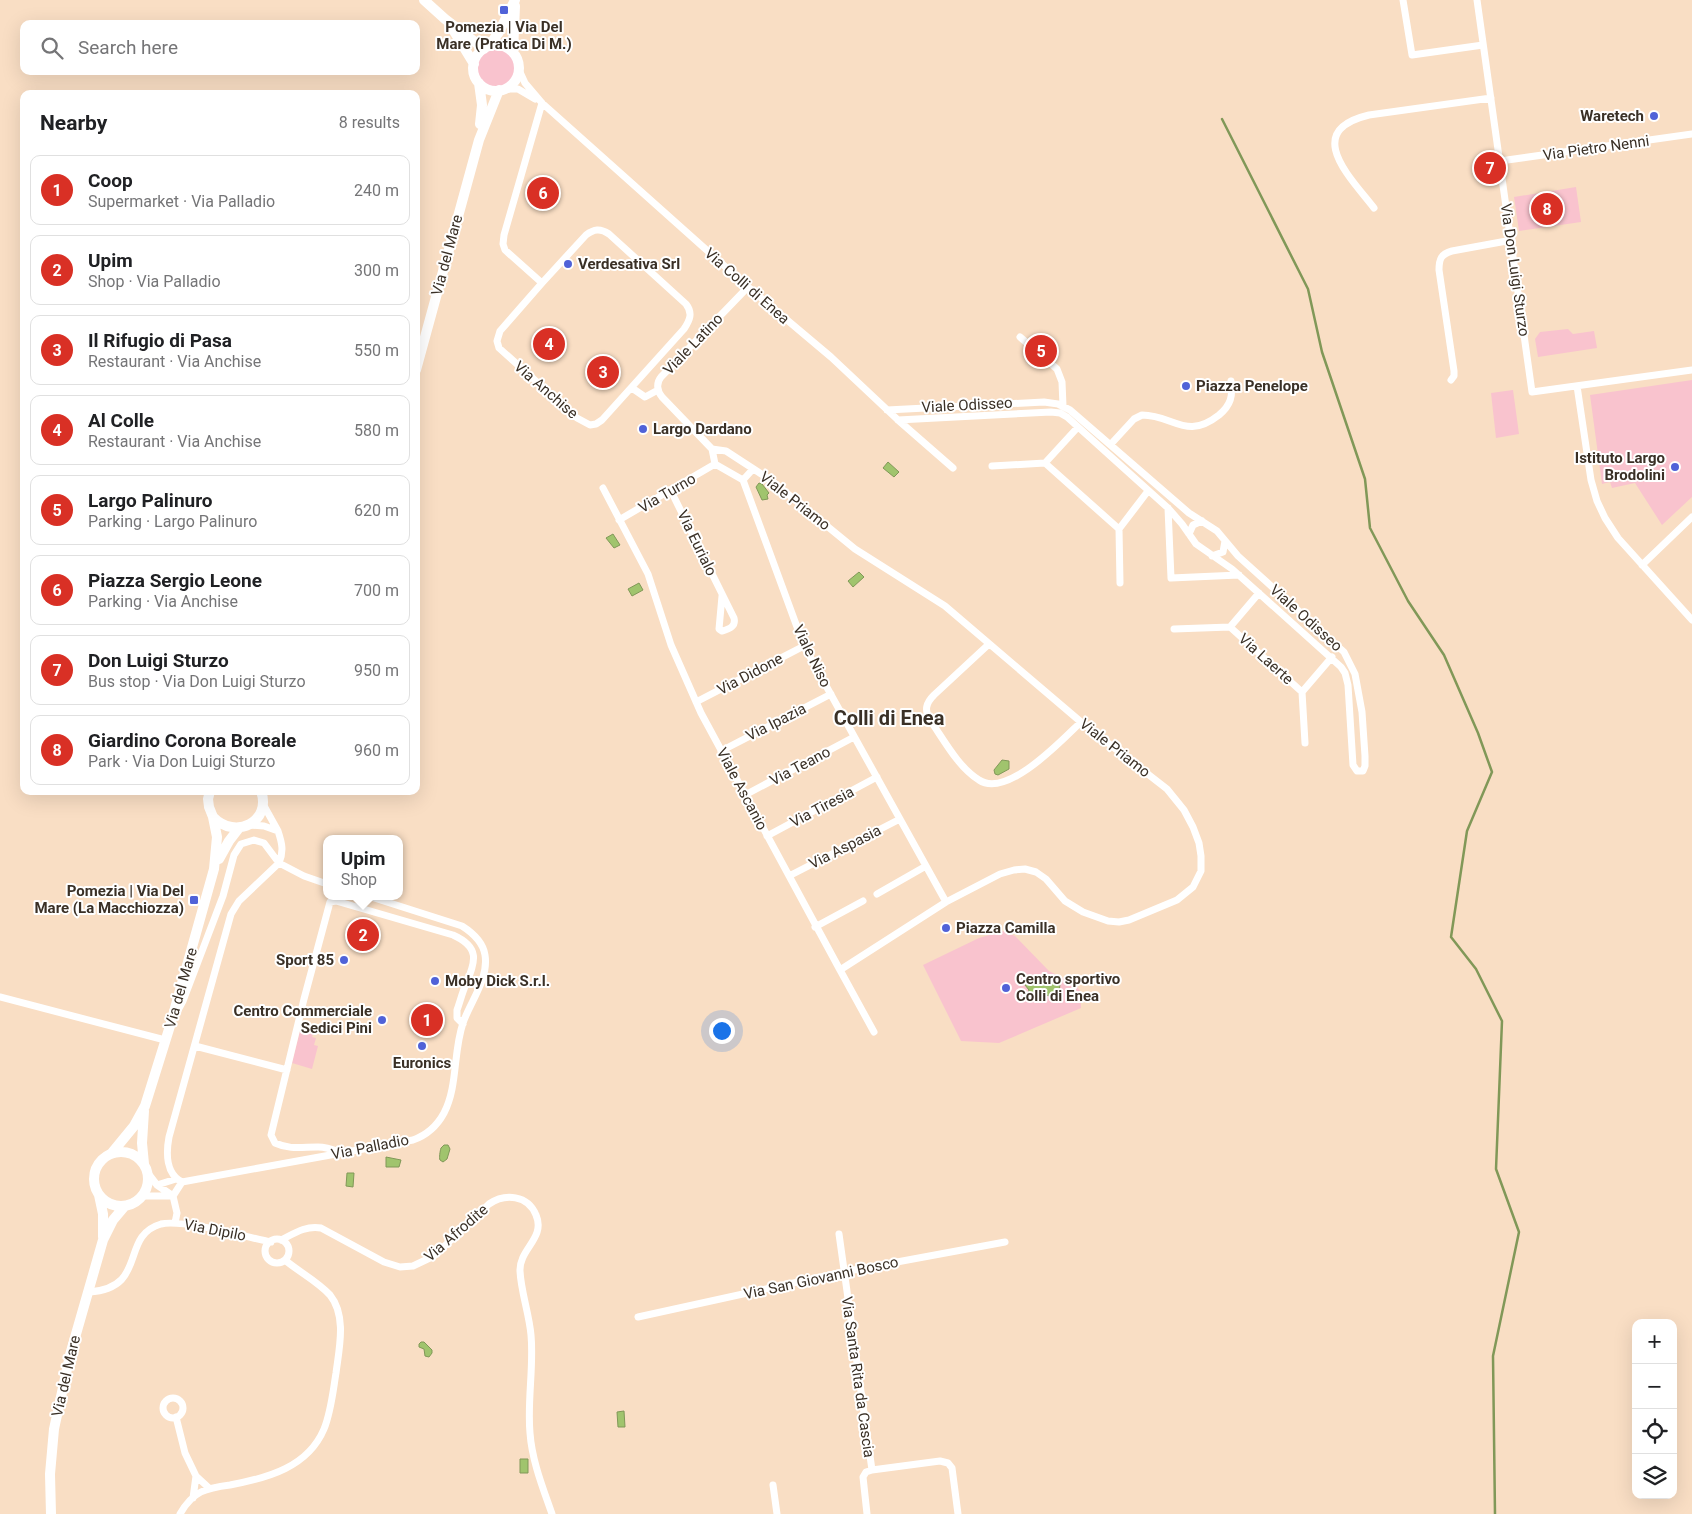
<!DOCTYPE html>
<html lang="en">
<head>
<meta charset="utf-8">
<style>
  body { margin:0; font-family:Roboto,sans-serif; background:#f6f6f6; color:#202124 }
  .controls { position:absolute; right:15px; bottom:15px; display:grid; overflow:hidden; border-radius:10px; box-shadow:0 5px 20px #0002 }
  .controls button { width:45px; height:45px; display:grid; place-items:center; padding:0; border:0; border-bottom:1px solid #e0e0e0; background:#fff; color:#202124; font:25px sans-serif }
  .you { position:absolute; left:721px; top:1030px; width:18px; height:18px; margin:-12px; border:4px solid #fff; border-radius:50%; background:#1a73e8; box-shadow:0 0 0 8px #1a73e833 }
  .badge { display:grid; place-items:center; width:32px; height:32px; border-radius:50%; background:#d93025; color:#fff; font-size:16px; font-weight:700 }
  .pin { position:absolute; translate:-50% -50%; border:2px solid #fff; box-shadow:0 1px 5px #0006 }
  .popup { position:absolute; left:323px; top:835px; width:80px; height:65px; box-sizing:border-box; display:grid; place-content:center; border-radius:10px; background:#fff; filter:drop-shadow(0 1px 4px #0005); font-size:16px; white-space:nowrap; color:#757577 }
  .popup b { font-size:19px; color:#202124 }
  .popup::after { content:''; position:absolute; left:50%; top:100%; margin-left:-10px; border:10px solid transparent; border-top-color:#fff }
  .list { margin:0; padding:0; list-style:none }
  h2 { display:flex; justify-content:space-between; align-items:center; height:65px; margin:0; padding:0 20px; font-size:21px }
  h2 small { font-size:16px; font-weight:400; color:#757577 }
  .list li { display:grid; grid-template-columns:32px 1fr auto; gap:15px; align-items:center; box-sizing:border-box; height:70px; margin:0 10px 10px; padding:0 10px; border:1px solid #e0e0e0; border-radius:10px }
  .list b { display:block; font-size:19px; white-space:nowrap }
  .list p { margin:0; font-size:16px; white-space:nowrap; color:#757577 }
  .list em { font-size:16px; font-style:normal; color:#757577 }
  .icon { flex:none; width:28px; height:28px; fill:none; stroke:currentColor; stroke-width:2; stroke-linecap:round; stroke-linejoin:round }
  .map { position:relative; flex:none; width:1692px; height:1514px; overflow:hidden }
  .search { position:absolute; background:#fff; box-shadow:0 5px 20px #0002; left:20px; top:20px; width:400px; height:55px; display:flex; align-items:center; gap:12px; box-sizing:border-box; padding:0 18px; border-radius:10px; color:#757577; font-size:19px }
  .panel { position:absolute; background:#fff; box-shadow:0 5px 20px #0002; left:20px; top:90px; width:400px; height:705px; border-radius:10px }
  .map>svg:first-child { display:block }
</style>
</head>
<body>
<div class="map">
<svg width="1692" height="1514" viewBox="0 0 1692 1514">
  <rect width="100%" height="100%" fill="#f9dec4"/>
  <path fill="#f9c3ce" d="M477 68a19 19 0 1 1 38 0a19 19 0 1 1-38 0Z
    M1576,187L1581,222L1519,231L1514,197Z
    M1568,329L1573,334L1594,331L1597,348L1538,357L1535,339L1540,332Z
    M1692,380V497L1662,525L1635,483L1612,488L1610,482L1602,484L1590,395Z
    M1513,390L1519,434L1496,438L1491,393Z
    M1003,931L1015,936L1049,971L1075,984L1080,991L1081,1008L999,1043L961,1041L923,965L979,938Z
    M304,1029L314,1032L312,1037L316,1038L314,1045L318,1046L312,1069L292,1063L300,1031Z"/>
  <path fill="#a0c46d" stroke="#819858" d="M888,462L899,472L894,477L883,468Z
    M759,483L762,484L769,493L767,495L768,499L762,500L756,487Z
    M613,534L620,545L614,548L606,538Z
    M859,572L864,577L853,587L848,581Z
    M639,583L643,590L632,596L628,589Z
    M1002,760L1009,761V769L998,775L995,774L994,770Z
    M1030,978L1060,982L1059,997L1028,993L1029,990L1025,985L1030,981Z
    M444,1145H448L450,1149L447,1159L443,1162L440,1160C439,1158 440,1151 441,1148Z
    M386,1157L401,1160L399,1167H386Z
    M347,1173H354L353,1187L346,1186Z
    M421,1342H424L432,1350V1353L429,1357L425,1356L424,1349L419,1347V1344Z
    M624,1411L625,1427H618L617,1412Z
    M520,1459H528V1473H520Z"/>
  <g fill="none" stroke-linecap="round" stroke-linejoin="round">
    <path stroke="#819858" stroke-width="2.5" d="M1222,119L1308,289L1322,352L1365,479L1370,528L1408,601L1444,655L1478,733L1492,772L1467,831L1451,937L1476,969L1502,1021L1496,1169L1519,1232L1493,1356L1495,1514"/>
    <path stroke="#fff" stroke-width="7" d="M1403,0L1412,55L1483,45
      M1477,0L1532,392L1692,370
      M519,70L525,83L542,103L748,287L831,357L898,420L953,468
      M504,89H518L535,99
      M542,103L504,235L503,244L505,250L542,283L500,331L497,341L499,348L577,418L590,425L596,424L602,420L684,329C690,320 693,313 686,304L609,234C600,228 594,229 586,235L542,283
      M1500,161L1692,134
      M1374,208C1350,177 1302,131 1369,115L1491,98
      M1020,337L1057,369L1062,382L1063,406
      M1451,380L1454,376V371L1439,270C1439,259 1441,254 1452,251L1512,240
      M1577,386L1591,480L1597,501L1605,518L1618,538L1692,620
      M632,388L645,397L658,390
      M887,410L1044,402L1058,404L1070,410L1189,513L1217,531L1238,556L1344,652L1355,674L1362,712L1365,756V766L1363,771H1357L1353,765L1348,685L1345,673L1341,667L1232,569L1196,544L1182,524L1168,508L1067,417L1060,413L1051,412L898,420
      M1111,444L1134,419L1142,415C1174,415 1186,441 1219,415C1231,405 1233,396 1231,381
      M712,449L662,397C657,391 656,383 661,377L748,287
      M712,449L715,464L743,480
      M1045,463L1119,529L1120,583
      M992,466L1045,463L1078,427
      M743,480L804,646L946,902
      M743,480L753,469
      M603,488L648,574L671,645L701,713L840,970L946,902L1000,874L1014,870L1025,869L1036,872L1046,879L1065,901L1083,912L1108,921L1119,922L1129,920L1177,900L1193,887L1201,871V856L1199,843L1193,827L1184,810L1167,789L1081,722L945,606L855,549L772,481L726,451L712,449
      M671,491L734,618C736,626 730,629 722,631L719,629L722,596
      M1168,508L1171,578L1239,575
      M619,520L715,464
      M1119,529L1148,491
      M1189,534L1193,525L1202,521
      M1212,556L1223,552L1225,541
      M1642,565L1692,517
      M1230,627L1302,692
      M1174,629L1230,627L1259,593
      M989,644L934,695C926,703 924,710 930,720C944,740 958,767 979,780C1007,799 1062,740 1081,722
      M696,702L804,646
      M1305,743L1302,692L1332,657
      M721,751L831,694
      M745,795L854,737
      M249,825L264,826L278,831L263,804
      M767,836L877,777
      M789,876L900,819
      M877,894L926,866
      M815,927L863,901
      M840,970L874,1032
      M0,997L165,1040
      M177,1012L183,1001L223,896L234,855L241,844L254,840L264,843L279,863L304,876L327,884
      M195,1046L287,1070
      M342,1153C334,1150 327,1147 318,1147C302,1147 290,1150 275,1143L271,1135L304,999L330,902L336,901L453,935C480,947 476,961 466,984C462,993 460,1002 457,1010V1018L463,1024
      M147,1172L157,1185L173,1196L177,1213L175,1223
      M182,1182C166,1174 166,1153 169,1137L231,914L239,901L279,863C284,851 282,843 278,831
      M157,1185L176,1179
      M142,1196H172
      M173,1196L182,1182L413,1140C427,1135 437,1126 444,1113C458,1086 453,1052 463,1023C470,1002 489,979 485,955C483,942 473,933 462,926L368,896
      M839,1234L872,1470L866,1472L863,1477L867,1514
      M265 1251a12 12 0 1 1 24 0a12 12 0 1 1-24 0Z
      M281,1240C293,1234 306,1225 321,1228L384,1262L400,1267L413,1266L434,1256L489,1204C505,1193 528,1195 536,1215C546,1238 519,1249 520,1271C521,1292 529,1313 531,1335C534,1367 527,1401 530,1433C532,1461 543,1488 552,1514
      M89,1292C149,1288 119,1236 161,1224C182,1219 247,1237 271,1242
      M638,1317L843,1272L1005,1242
      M163 1408a10 10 0 1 1 20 0a10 10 0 1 1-20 0Z
      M176,1417L185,1453L196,1476
      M872,1470L940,1461L948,1463L952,1468L958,1514
      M773,1485L777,1514
      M193,1498L196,1476L209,1488
      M180,1514C193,1491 206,1488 230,1485C268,1478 308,1467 324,1429C331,1412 333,1391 336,1373C339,1349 347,1316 330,1295C317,1281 299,1272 285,1260"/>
    <path stroke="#fff" stroke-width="10" d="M424,0L445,19L484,49
      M452,28L474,64
      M473 68a23 23 0 1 1 46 0a23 23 0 1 1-46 0Z
      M489,46L499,32L515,0
      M513,52L515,6
      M479,83L482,105L480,124
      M416,370L479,140L499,90
      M213,817C235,840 272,822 261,791
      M219,859L229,841L239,828
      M94 1179a27 27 0 1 1 54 0a27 27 0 1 1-54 0Z
      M111,1154L134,1126L145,1106L170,1026L214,869L217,837L213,817L209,807L208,799L210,791
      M144,1164L142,1143L144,1111
      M99,1195L103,1214V1237
      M51,1514L50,1474L54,1429L70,1355L103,1240L113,1220L124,1207"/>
  </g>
  <g fill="#5062d8" stroke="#fff" stroke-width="2">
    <rect x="499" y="5" width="10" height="10" rx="2.5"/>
    <circle cx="1654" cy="116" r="5"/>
    <circle cx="568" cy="264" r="5"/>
    <circle cx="1186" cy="386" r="5"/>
    <circle cx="643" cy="429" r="5"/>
    <circle cx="1675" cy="467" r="5"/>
    <rect x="189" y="895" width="10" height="10" rx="2.5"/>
    <circle cx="946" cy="928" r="5"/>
    <circle cx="344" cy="960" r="5"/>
    <circle cx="435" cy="981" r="5"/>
    <circle cx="1006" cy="988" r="5"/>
    <circle cx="382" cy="1020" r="5"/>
    <circle cx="422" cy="1046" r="5"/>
  </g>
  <g text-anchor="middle" stroke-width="4" stroke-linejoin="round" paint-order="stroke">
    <g font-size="15" font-weight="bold" fill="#3a3026" stroke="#fff" text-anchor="start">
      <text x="504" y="32" text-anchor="middle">Pomezia | Via Del<tspan x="504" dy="17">Mare (Pratica Di M.)</tspan></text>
      <text x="1644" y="121" text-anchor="end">Waretech</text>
      <text x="578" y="269">Verdesativa Srl</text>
      <text x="1196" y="391">Piazza Penelope</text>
      <text x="653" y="434">Largo Dardano</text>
      <text x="1665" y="463" text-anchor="end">Istituto Largo<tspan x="1665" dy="17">Brodolini</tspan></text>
      <text x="184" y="896" text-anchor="end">Pomezia | Via Del<tspan x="184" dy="17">Mare (La Macchiozza)</tspan></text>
      <text x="956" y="933">Piazza Camilla</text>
      <text x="334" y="965" text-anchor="end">Sport 85</text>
      <text x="1016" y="984">Centro sportivo<tspan x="1016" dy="17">Colli di Enea</tspan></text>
      <text x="445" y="986">Moby Dick S.r.l.</text>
      <text x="372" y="1016" text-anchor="end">Centro Commerciale<tspan x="372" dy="17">Sedici Pini</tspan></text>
      <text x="422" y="1068" text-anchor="middle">Euronics</text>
    </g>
    <g font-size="15" fill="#3a3026" stroke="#fff">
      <text transform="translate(1596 148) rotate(-8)" y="5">Via Pietro Nenni</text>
      <text transform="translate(447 255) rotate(-75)" y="5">Via del Mare</text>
      <text transform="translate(1515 270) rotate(82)" y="5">Via Don Luigi Sturzo</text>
      <text transform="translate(747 286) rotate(41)" y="5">Via Colli di Enea</text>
      <text transform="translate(693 344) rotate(-46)" y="5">Viale Latino</text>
      <text transform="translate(546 390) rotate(41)" y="5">Via Anchise</text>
      <text transform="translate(967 405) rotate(-3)" y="5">Viale Odisseo</text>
      <text transform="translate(667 493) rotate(-30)" y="5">Via Turno</text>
      <text transform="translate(795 501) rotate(38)" y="5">Viale Priamo</text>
      <text transform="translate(697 543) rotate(64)" y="5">Via Eurialo</text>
      <text transform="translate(1306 618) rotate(42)" y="5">Viale Odisseo</text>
      <text transform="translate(812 656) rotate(64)" y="5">Viale Niso</text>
      <text transform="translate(1266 659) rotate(42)" y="5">Via Laerte</text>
      <text transform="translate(750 674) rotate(-28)" y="5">Via Didone</text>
      <text transform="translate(776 722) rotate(-27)" y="5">Via Ipazia</text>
      <text transform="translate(1115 748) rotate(38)" y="5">Viale Priamo</text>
      <text transform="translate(800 766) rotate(-28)" y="5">Via Teano</text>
      <text transform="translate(742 789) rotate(62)" y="5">Viale Ascanio</text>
      <text transform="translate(822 807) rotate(-28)" y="5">Via Tiresia</text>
      <text transform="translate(845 847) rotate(-27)" y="5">Via Aspasia</text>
      <text transform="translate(181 988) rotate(-74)" y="5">Via del Mare</text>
      <text transform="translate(370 1147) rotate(-11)" y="5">Via Palladio</text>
      <text transform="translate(215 1230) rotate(11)" y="5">Via Dipilo</text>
      <text transform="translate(456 1233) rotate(-41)" y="5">Via Afrodite</text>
      <text transform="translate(821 1278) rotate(-12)" y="5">Via San Giovanni Bosco</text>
      <text transform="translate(66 1376) rotate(-77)" y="5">Via del Mare</text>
      <text transform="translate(858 1377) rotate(82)" y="5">Via Santa Rita da Cascia</text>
    </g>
    <g font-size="20" font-weight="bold" fill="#3a3026" stroke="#fff">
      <text x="889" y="725">Colli di Enea</text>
    </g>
  </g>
</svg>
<div class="controls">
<button>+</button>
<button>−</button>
<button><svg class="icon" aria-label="locate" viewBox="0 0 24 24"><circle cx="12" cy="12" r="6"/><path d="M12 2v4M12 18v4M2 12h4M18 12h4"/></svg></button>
<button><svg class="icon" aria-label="layers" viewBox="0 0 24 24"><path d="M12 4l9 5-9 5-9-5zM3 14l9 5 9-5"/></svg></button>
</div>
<div class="you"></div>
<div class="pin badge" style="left:427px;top:1020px">1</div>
<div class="pin badge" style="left:363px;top:935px">2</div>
<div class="popup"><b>Upim</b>Shop</div>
<div class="pin badge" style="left:603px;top:372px">3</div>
<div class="pin badge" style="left:549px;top:344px">4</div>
<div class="pin badge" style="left:1041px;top:351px">5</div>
<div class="pin badge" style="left:543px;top:193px">6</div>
<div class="pin badge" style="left:1490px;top:168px">7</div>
<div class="pin badge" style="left:1547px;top:209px">8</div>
<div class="search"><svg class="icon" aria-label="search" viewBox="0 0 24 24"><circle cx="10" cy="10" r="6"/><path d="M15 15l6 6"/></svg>Search here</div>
<section class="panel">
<h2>Nearby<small>8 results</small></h2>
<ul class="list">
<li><span class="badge">1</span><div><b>Coop</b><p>Supermarket · Via Palladio</p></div><em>240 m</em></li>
<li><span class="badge">2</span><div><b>Upim</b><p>Shop · Via Palladio</p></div><em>300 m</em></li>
<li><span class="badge">3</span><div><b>Il Rifugio di Pasa</b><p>Restaurant · Via Anchise</p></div><em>550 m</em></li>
<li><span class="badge">4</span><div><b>Al Colle</b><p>Restaurant · Via Anchise</p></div><em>580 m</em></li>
<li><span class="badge">5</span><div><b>Largo Palinuro</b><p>Parking · Largo Palinuro</p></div><em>620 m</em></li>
<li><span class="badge">6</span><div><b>Piazza Sergio Leone</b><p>Parking · Via Anchise</p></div><em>700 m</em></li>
<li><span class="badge">7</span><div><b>Don Luigi Sturzo</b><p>Bus stop · Via Don Luigi Sturzo</p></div><em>950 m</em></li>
<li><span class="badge">8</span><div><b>Giardino Corona Boreale</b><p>Park · Via Don Luigi Sturzo</p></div><em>960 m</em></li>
</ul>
</section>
</div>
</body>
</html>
